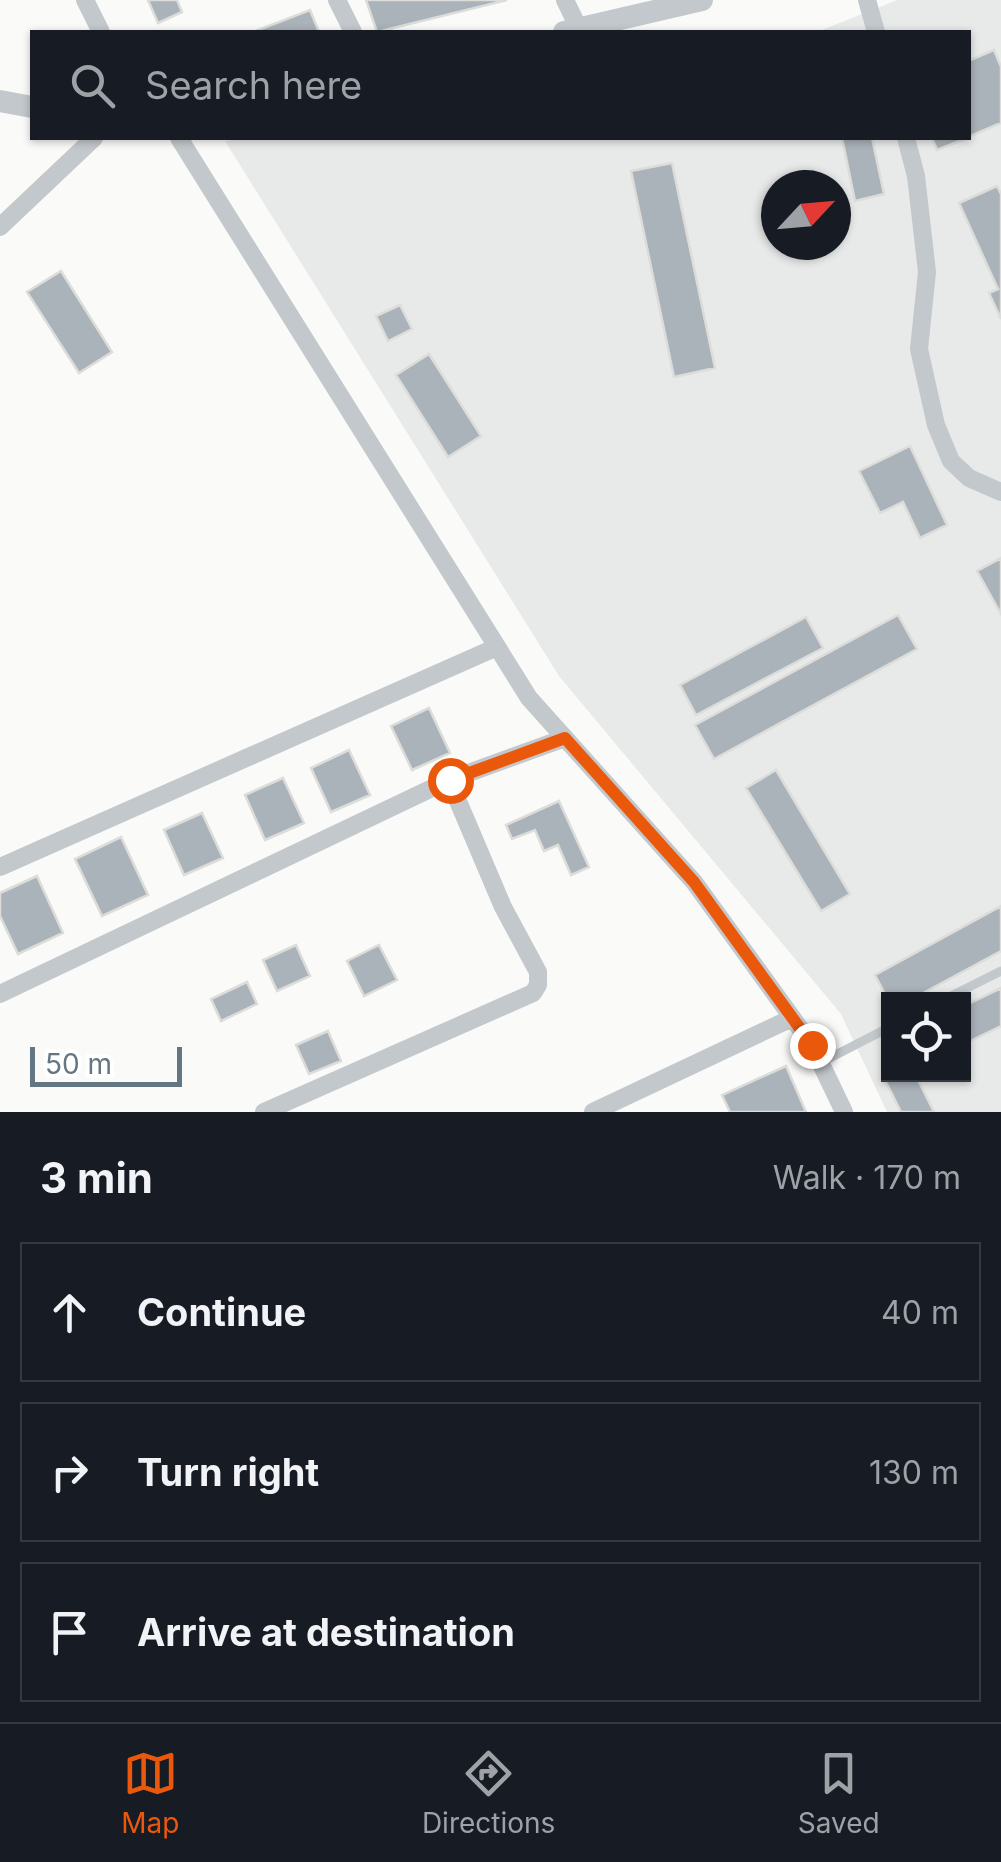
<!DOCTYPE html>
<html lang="en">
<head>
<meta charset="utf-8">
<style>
  body { margin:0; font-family:Inter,sans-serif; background:#20242c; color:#f1f3f6 }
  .controls { position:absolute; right:30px; bottom:30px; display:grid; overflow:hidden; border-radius:0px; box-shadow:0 2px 8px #0004 }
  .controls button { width:90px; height:90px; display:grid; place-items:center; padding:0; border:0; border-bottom:2px solid #363941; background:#171b24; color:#f1f3f6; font:50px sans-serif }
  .compass { position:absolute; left:761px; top:170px; width:90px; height:90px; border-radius:50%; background:#171b24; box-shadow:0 2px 8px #0004; rotate:64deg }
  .scale { position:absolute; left:30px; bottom:25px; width:152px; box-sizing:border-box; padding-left:10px; border:5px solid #657683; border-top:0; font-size:28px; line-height:35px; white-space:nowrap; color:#657683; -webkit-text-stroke:8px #fff; paint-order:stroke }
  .stop { position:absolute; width:30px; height:30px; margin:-22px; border:8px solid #ea580c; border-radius:50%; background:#fff }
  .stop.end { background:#ea580c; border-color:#fff; box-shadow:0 2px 10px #0008 }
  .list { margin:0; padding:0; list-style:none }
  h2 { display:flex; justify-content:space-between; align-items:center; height:130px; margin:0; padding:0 40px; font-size:42px }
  h2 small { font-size:32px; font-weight:400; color:#9ea1a6 }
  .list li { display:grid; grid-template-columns:65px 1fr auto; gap:30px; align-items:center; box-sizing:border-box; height:140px; margin:0 20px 20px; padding:0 20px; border:2px solid #363941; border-radius:0px }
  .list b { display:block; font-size:38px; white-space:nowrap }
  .list em { font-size:32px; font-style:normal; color:#9ea1a6 }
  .icon { flex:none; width:55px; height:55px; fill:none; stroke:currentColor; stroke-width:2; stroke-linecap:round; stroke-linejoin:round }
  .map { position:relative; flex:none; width:1001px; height:1112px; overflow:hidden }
  .search { position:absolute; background:#171b24; box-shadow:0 2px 8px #0004; left:30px; right:30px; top:30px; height:110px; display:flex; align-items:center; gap:25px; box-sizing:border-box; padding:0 35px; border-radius:0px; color:#9ea1a6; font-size:38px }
  .sheet { height:610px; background:#171b24 }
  nav { display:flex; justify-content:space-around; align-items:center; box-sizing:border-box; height:140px; border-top:2px solid #363941; background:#171b24; font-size:28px; color:#9ea1a6 }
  nav a { display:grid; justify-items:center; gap:5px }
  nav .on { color:#ea580c }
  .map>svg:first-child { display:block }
</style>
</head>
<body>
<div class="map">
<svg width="1001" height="1112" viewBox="0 0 1001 1112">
  <rect width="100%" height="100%" fill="#fafaf8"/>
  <path fill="#e8e9e9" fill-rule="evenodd" d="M897,0H1001V1112H887L841,1014L559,676L225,141L243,138H968V32H817ZM776,185H836V245H776ZM888,999H964V1074H888Z"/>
  <path fill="#aab3b9" stroke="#dcdcda" stroke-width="2.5" d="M148,0H177L182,12L158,23Z
    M366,0H507L377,32Z
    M310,10L319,32H253Z
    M994,50L1001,67V123L968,137V61Z
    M842,138H872L884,194L855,201Z
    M932,138H967L937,150Z
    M672,163L715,368L674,377L631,171Z
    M997,186L1001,194V319L989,293L998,289L959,203Z
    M61,271L112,352L79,373L27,292Z
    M400,305L412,329L388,341L376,316Z
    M429,354L481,436L448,457L396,375Z
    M910,446L947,525L920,538L903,502L880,513L859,471Z
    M1001,558V614L977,571Z
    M898,615L917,649L714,759L695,725Z
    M806,617L823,648L696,715L680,685Z
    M429,708L450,753L412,770L391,726Z
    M349,750L370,795L331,812L311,768Z
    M776,770L850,894L821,911L746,788Z
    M283,778L304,823L265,840L245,795Z
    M559,801L589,867L571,875L558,845L544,851L535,830L512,839L506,825Z
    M202,813L223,858L184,875L164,830Z
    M121,837L148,895L102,916L75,859Z
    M37,876L63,933L18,954L0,916V893Z
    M1001,906V951L912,999L888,1000L875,975Z
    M296,945L310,976L277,991L263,960Z
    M379,945L397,980L364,996L347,961Z
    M247,982L257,1004L221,1021L211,999Z
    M1001,988V1026L964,1044V1006Z
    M328,1031L341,1061L309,1074L296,1045Z
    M786,1066L806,1112H730L722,1095Z
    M902,1074H915L934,1112H901L886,1082Z"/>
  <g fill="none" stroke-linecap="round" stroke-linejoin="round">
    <path stroke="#c3c8cc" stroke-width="9" d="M945,999L1001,971
      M820,1063L888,1028"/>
    <path stroke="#c3c8cc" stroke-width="18" d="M85,0L101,32
      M337,0L353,32
      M565,0L579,29
      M867,0L876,32
      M179,138L529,698L694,882L812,1045L844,1112
      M906,138L916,176L927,272L919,349L936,425L951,461L969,478L1001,492
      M0,227L94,138
      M0,867L497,647
      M0,994L449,780L565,738
      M264,1112L533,993L538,985V972L503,907L449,780
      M593,1112L792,1018"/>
    <path stroke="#c3c8cc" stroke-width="22" d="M564,32L702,0
      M0,101L32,107"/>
  </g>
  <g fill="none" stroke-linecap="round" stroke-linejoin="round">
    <path stroke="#ea580c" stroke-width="12" d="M450,780L565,738L694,882L812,1045"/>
  </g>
</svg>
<div class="controls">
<button><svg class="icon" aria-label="locate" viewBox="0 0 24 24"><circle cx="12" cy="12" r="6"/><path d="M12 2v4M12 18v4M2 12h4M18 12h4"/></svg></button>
</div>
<svg class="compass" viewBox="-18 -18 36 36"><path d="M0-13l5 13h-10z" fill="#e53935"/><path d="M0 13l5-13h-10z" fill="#9ea1a6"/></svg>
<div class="scale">50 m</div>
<div class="stop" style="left:450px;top:780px"></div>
<div class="stop end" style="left:812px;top:1045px"></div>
<div class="search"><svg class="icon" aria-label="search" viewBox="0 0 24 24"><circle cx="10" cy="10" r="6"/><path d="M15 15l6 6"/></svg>Search here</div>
</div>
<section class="sheet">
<h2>3 min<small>Walk · 170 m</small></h2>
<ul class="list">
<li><svg class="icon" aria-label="ahead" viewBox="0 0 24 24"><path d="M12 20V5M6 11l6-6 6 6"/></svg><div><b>Continue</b></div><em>40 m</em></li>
<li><svg class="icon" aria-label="right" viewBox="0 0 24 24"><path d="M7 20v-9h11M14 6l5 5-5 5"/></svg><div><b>Turn right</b></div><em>130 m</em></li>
<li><svg class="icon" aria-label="arrive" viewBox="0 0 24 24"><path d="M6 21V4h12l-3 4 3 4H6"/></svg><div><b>Arrive at destination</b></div></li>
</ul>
</section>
<nav>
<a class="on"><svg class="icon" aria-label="map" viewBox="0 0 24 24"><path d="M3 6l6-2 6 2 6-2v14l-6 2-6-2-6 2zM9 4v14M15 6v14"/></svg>Map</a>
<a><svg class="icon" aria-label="directions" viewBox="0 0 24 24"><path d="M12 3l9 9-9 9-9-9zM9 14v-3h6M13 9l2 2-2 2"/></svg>Directions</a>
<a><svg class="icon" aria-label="saved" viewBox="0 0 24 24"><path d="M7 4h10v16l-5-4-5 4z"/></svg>Saved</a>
</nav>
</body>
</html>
